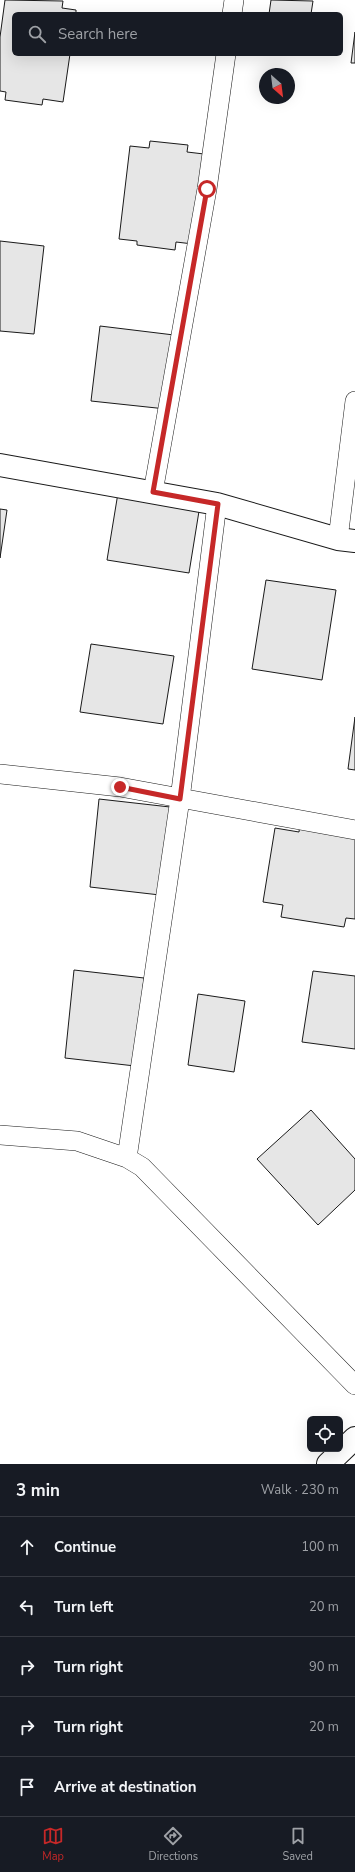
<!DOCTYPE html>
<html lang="en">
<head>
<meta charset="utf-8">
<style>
  body { margin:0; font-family:"Nunito Sans",sans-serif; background:#242831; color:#f1f3f6 }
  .controls { position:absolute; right:12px; bottom:12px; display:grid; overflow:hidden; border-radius:6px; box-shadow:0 4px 16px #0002 }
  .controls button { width:36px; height:36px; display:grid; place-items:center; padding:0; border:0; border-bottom:1px solid #363941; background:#171b24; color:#f1f3f6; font:20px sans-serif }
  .compass { position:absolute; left:259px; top:68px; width:36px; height:36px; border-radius:50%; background:#171b24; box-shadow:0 4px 16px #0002; rotate:152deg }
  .stop { position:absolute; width:12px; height:12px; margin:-9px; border:3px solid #c62828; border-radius:50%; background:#fff }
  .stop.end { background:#c62828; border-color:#fff; box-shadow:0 1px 4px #0008 }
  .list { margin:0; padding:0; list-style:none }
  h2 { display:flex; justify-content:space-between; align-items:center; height:52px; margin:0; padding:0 16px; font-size:17px }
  h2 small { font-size:13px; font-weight:400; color:#9ea1a6 }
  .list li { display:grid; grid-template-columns:26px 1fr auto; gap:12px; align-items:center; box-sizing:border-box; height:60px; padding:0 16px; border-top:1px solid #363941 }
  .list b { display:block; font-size:15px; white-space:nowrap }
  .list em { font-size:13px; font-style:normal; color:#9ea1a6 }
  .icon { flex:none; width:22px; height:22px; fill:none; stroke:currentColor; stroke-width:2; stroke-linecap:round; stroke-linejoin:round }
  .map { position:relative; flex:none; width:355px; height:1464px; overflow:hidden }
  .search { position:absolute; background:#171b24; box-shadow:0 4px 16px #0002; left:12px; right:12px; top:12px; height:44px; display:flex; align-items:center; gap:10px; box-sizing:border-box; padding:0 14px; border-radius:6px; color:#9ea1a6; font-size:15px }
  .sheet { height:352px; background:#171b24 }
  nav { display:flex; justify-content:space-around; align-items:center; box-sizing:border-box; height:56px; border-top:1px solid #363941; background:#171b24; font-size:11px; color:#9ea1a6 }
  nav a { display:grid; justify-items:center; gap:2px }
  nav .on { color:#c62828 }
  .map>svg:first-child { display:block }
</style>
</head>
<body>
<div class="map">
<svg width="355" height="1464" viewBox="0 0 355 1464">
  <rect width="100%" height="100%" fill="#fff"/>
  <path fill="#e6e6e6" stroke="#1a1a1a" d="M5,0L63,1L62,8L76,10V14H14V54H70L63,102L43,99L42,105L5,100L6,92L0,91V37Z
    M271,0L313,1L311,14H269Z
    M355,32V63H351Z
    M150,141L188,145L187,152L204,154L193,244L176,242L175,250L137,245V241L119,239L130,146L149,148Z
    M0,241L44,246L34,334L0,331Z
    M100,326L174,335L166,409L91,401Z
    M118,493L200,505L189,573L107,560Z
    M0,509L7,510L0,558Z
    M266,580L336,590L322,680L252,669Z
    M91,644L174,656L163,724L80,712Z
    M355,717V770L348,769Z
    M99,799L170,807L160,895L90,887Z
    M300,823L355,832V919L346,918L344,927L281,917L283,905L263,902L275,828L299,832Z
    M74,970L144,978L135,1066L65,1058Z
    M313,971L355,976V1049L302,1042Z
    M198,994L245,1001L234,1072L188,1065Z
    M311,1110L355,1159V1190L318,1225L257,1159Z"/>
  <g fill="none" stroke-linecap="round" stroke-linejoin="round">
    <defs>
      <path id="minor" d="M232,14L234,0
        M153,492L207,189L226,54
        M338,539L355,401
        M0,774L120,787L355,830
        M0,1135L77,1141L127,1158L142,1167L355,1385
        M127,1158L180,799L217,504"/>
      <path id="tertiary" d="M0,465L217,504L338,539L355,541
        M328,1464L355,1438"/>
    </defs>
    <use href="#minor" stroke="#1a1a1a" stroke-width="20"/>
    <use href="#tertiary" stroke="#1a1a1a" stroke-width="24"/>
    <use href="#minor" stroke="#fff" stroke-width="19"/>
    <use href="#tertiary" stroke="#fff" stroke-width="22"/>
  </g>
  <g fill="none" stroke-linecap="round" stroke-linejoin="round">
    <path stroke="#c62828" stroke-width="5" d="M120,787L180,799L218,504L153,492L207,189"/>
  </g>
</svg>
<div class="controls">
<button><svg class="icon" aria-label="locate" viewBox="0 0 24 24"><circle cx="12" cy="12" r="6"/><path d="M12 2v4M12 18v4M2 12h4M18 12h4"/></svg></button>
</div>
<svg class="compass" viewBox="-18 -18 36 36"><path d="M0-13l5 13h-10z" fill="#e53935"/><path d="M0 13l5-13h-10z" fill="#9ea1a6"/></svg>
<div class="stop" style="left:207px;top:189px"></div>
<div class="stop end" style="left:120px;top:787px"></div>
<div class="search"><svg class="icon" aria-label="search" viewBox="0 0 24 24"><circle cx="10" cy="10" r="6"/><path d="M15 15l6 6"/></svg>Search here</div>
</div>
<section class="sheet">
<h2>3 min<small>Walk · 230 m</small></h2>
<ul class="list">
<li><svg class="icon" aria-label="ahead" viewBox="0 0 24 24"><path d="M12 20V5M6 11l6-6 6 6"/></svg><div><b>Continue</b></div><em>100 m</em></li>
<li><svg class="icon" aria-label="left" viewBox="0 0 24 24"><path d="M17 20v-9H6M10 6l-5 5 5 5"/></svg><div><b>Turn left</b></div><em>20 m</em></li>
<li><svg class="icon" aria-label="right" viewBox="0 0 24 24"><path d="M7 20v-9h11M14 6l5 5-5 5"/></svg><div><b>Turn right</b></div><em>90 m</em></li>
<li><svg class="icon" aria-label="right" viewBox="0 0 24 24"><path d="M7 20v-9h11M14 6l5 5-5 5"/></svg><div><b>Turn right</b></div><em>20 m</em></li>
<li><svg class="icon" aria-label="arrive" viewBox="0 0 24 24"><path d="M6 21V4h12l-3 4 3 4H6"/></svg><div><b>Arrive at destination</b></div></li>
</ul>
</section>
<nav>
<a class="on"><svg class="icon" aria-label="map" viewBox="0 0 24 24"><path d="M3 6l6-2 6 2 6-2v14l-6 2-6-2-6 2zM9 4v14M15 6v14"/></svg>Map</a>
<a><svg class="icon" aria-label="directions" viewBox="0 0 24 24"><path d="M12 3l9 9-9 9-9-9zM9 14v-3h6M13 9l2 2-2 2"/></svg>Directions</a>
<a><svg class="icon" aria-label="saved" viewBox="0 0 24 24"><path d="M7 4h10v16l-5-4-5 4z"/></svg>Saved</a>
</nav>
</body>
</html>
